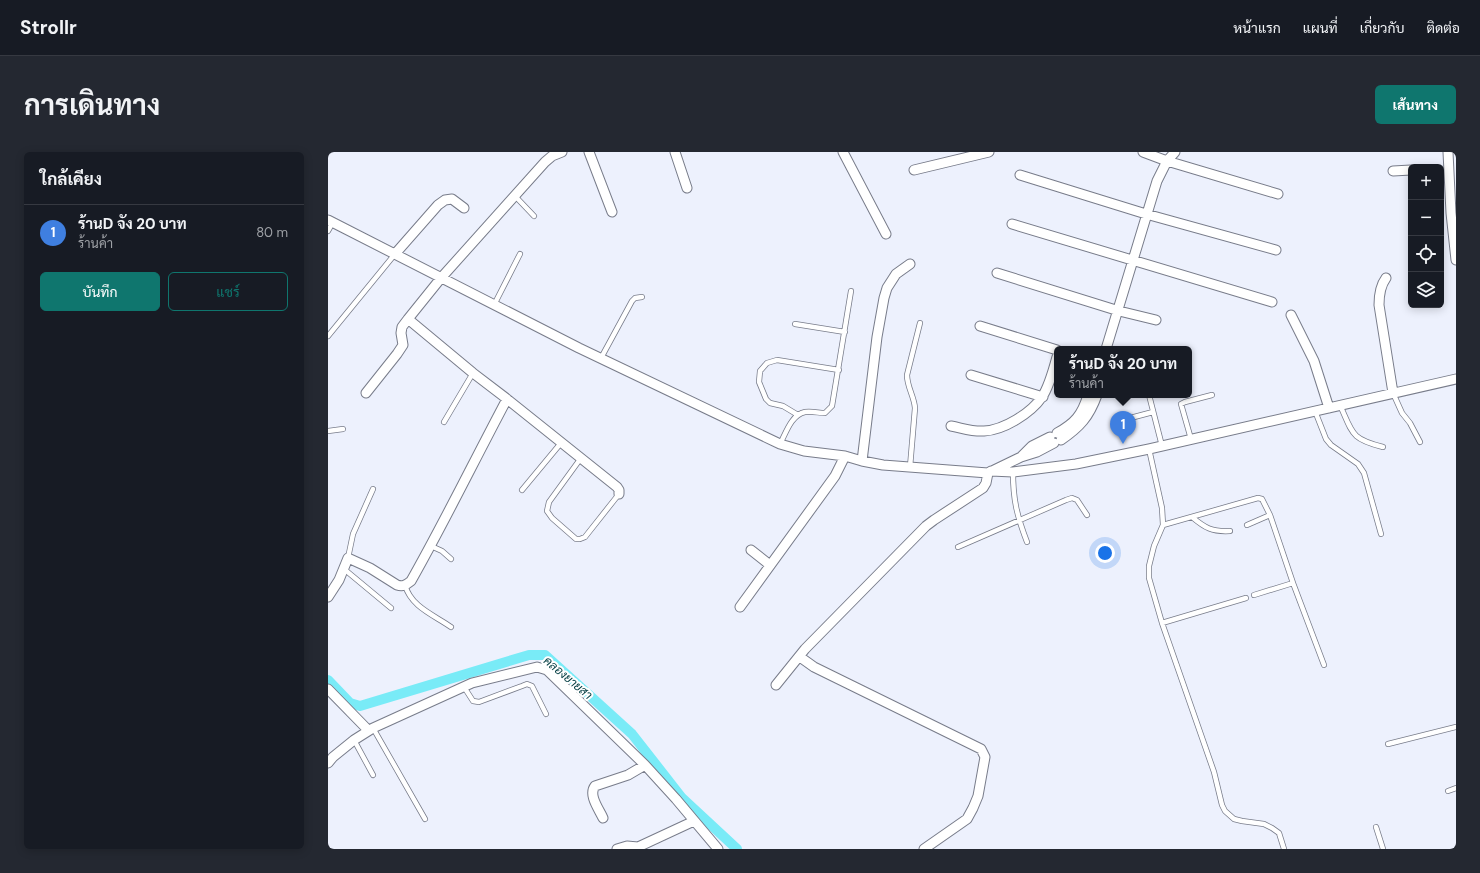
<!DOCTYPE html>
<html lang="th">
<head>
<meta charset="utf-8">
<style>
  body { margin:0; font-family:"DM Sans",Sarabun,sans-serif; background:#242831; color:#f1f3f6 }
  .controls { position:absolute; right:12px; top:12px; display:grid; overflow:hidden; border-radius:6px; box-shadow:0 2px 10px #0003 }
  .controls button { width:36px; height:36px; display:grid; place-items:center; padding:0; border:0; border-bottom:1px solid #363941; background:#171b24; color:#f1f3f6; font:20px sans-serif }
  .you { position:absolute; left:777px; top:401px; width:14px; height:14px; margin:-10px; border:3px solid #fff; border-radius:50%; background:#1a73e8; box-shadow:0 0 0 6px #1a73e833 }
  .badge { display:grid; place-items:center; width:26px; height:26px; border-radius:50%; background:#0f766e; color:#fff; font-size:13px; font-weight:700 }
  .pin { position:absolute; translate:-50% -33px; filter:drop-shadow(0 1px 2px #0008) }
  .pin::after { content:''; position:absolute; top:21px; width:14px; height:12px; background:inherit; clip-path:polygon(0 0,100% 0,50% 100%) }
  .popup { position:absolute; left:726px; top:194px; width:138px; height:52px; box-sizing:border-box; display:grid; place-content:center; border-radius:6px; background:#171b24; filter:drop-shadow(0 1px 3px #0005); font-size:13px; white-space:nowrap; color:#9ea1a6 }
  .popup b { font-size:15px; color:#f1f3f6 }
  .popup::after { content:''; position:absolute; left:50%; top:100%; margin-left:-8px; border:8px solid transparent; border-top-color:#171b24 }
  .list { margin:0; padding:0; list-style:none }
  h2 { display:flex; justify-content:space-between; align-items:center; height:52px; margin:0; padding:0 16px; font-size:17px }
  h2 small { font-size:13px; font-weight:400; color:#9ea1a6 }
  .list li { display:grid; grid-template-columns:26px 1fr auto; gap:12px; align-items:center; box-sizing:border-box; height:56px; padding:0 16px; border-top:1px solid #363941 }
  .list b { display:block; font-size:15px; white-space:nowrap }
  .list p { margin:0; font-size:13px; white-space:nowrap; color:#9ea1a6 }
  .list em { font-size:13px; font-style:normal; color:#9ea1a6 }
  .actions { display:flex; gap:8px; padding:12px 16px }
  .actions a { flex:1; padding:9px 0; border:1px solid #0f766e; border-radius:6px; text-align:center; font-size:14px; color:#0f766e }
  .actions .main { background:#0f766e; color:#fff }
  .icon { flex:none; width:22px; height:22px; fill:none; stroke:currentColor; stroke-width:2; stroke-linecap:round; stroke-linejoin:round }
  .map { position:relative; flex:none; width:1128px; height:697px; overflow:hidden; border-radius:6px }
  header { display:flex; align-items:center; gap:24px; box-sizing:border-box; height:56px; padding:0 20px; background:#171b24; border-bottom:1px solid #363941 }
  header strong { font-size:19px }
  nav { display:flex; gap:22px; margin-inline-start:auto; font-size:14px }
  .intro { display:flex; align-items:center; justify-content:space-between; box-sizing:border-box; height:96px; padding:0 24px }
  h1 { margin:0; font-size:28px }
  .button { padding:10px 18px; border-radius:6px; background:#0f766e; color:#fff; font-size:14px; font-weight:700 }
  main { display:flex; gap:24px; padding:0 24px }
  aside { flex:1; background:#171b24; border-radius:6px; box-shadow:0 2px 10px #0003 }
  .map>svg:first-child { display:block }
</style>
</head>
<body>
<header>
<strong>Strollr</strong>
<nav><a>หน้าแรก</a><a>แผนที่</a><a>เกี่ยวกับ</a><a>ติดต่อ</a></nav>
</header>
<div class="intro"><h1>การเดินทาง</h1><a class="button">เส้นทาง</a></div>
<main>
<aside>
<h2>ใกล้เคียง<small></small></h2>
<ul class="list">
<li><span class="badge" style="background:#3f7fe0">1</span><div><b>ร้านD จัง 20 บาท</b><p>ร้านค้า</p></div><em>80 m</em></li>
</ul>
<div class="actions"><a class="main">บันทึก</a><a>แชร์</a></div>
</aside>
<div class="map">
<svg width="1128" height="697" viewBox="0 0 1128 697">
  <rect width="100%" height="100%" fill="#edf1fd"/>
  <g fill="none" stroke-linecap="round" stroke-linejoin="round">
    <path stroke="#79ebf7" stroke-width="10" d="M0,528L22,551L32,554L201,503H217L304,582L354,646L409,697"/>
    <defs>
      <path id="service" d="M187,44L206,64
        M0,79L5,70
        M166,153L192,102
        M467,172L517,180
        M0,184L67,102
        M273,206L304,149L307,146L314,145
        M1065,241L1074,261L1082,271L1092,290
        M821,243L834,294
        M1012,253C1025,282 1023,287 1055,295
        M987,259L998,287L1003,293L1030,312L1036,321L1053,382
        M470,263L455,254L442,251L438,247L431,230L432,219L439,211L449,208L511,218
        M791,269L825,260
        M116,270L145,221
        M0,279L15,277
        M863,287L853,252L857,250L884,243
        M452,292C458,281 463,263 477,260C484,259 491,261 497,261L504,254L523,139
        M821,297L834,356L835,373L826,394L821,414V426L834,471L886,620L894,653L897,659L906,667L914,669L936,672L944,676L951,681L956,697
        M253,306L221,350L219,359L224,366L248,387H252L257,385L291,342
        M582,315L587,256C586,244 579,235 579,223L592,171
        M685,320C685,348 689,364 699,390
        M194,338L233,291
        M864,365C877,376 884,380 902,379
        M835,373L930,346L934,347L942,363L965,431L926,443
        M919,373L942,363
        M103,394L114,399L123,407
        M630,395L738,348L744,346L749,348L759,363
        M20,406L25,382L45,337
        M16,417L63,456
        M965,431L996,513
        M77,433C83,455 106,463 123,475
        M834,471L918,446
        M136,535L145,549L151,550L194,534L199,532L204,534L218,562
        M45,576L97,667
        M26,588L45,623
        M1060,592L1128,575
        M1120,639L1128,636
        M1048,675L1055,697"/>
      <path id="minor" d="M234,0L224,4L217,10L113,126L80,167L145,221L179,247L289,335L291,338V342
        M261,0L284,60
        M347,0L359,36
        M515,0L558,82
        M815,0L839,9L950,42
        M1120,0L1123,61L1128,108
        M586,18L661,0
        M1065,19L1083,18
        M692,23L818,62L948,98
        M0,68L251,196L452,292L476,299L517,304L534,309L555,313L660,321L663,319L685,320L748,312L821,297L1128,227
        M684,72L944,150
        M67,102L110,53L117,48L124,47L136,56
        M669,121L791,159L828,168
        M1058,126C1052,134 1051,143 1051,153L1065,241
        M963,163L986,209L1001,256
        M652,174L729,198
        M778,197L829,29L839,9L847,0
        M643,223L715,245
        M38,241L69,202L75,193L73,181L74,175L80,167
        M623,274C634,276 645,280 656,279C676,278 703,261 714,245C721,235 726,216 729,205
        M729,281C747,271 754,263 760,243
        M733,288C752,275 761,265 769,243
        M694,304L704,294L722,285
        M534,309L549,185L556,146L559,136L568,122L582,112
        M664,319L693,305L709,300L726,291
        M423,398L442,413
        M0,445L11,428L20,406L42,416L69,433C75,435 78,433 83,429C117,369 147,307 179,247
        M412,455L507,324L517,304
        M472,505L486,515L653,597L657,605L650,644L645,656L639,667L596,697
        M448,533L477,497L598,374L606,368L655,336L658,331L660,321
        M0,537L40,578
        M0,611L5,605L26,588L45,576L144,531L209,515L219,518L317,613L348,647L390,697
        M275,666C271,657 260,643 267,634L300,623L317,613
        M289,697L299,694L310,695L366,669"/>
    </defs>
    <use href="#service" stroke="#787c8a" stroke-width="6"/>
    <use href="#minor" stroke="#787c8a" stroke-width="11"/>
    <use href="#service" stroke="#fff" stroke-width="4.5"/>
    <use href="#minor" stroke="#fff" stroke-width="9"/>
  </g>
  <g text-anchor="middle" stroke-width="4" stroke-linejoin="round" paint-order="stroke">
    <g font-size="12" font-style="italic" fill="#013b40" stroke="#fff">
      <text transform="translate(240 526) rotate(40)" y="4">คลองยายสา</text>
    </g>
  </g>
</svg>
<div class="controls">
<button>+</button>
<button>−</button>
<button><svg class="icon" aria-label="locate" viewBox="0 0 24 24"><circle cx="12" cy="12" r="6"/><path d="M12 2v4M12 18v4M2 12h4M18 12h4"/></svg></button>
<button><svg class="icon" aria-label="layers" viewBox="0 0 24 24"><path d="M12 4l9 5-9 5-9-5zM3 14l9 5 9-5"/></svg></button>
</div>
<div class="you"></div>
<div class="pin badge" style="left:795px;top:292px;background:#3f7fe0">1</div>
<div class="popup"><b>ร้านD จัง 20 บาท</b>ร้านค้า</div>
</div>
</main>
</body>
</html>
